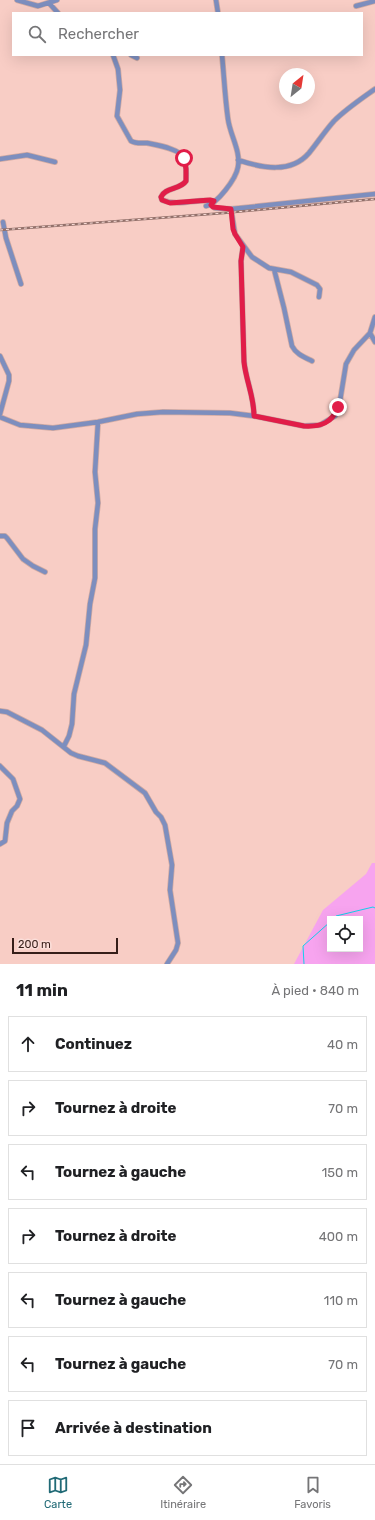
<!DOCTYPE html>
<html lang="fr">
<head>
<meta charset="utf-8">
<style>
  body { margin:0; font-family:Rubik,sans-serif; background:#f6f6f6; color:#202124 }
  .controls { position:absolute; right:12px; bottom:12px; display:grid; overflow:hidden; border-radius:0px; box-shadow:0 4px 16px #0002 }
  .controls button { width:36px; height:36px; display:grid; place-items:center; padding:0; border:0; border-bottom:1px solid #e0e0e0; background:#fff; color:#202124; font:20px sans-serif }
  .compass { position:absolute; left:279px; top:68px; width:36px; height:36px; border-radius:50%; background:#fff; box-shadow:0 4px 16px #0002; rotate:30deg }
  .scale { position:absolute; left:12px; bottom:10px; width:106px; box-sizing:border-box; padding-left:4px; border:2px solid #361d18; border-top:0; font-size:11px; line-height:14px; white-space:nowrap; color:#361d18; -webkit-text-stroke:3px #fbded9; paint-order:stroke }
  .stop { position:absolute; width:12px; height:12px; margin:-9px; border:3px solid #e11d48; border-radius:50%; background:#fff }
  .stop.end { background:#e11d48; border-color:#fff; box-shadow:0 1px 4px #0008 }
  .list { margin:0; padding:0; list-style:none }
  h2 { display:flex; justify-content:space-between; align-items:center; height:52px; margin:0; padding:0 16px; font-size:17px }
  h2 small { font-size:13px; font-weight:400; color:#757577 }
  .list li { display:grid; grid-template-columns:26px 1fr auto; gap:12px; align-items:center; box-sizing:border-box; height:56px; margin:0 8px 8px; padding:0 8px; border:1px solid #e0e0e0; border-radius:0px }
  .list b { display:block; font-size:15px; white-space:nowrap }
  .list em { font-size:13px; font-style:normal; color:#757577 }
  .icon { flex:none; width:22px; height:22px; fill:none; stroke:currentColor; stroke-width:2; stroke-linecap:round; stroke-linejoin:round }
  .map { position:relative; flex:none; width:375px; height:964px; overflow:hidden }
  .search { position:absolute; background:#fff; box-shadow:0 4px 16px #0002; left:12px; right:12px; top:12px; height:44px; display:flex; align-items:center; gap:10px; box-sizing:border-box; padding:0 14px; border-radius:0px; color:#757577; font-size:15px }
  .sheet { height:500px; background:#fff }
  nav { display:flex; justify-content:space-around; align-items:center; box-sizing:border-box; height:56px; border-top:1px solid #e0e0e0; background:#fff; font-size:11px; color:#757577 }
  nav a { display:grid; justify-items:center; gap:2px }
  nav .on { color:#216a76 }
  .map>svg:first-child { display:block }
</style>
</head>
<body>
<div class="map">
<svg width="375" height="964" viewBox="0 0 375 964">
  <rect width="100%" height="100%" fill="#f8cdc5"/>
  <path fill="#f7a4ef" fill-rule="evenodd" d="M372,863H375V964H294L323,910L366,874ZM330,919H360V949H330Z"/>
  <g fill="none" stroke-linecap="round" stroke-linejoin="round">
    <path stroke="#13d1e9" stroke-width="1" d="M333,919L336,916L373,907L375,908
      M304,964L303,946L330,922"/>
    <defs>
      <path id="minor" d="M17,0L38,6L57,0
        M216,0L218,13
        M49,3L58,13
        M356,6L375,1
        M113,55L118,69L120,90L117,116L131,141C136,144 141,143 147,143C156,145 181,149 184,158C187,165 186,174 186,181C180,190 165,187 161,197L162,200C178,207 198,198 214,201
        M131,55L137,58
        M0,159L27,155L55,162
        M238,160C262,168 291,174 309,153C318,142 325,131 334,121C346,109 361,99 375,89
        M211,205L215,208L231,209L375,194
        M206,206C217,204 236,179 238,167C241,151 230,135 228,119C225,98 224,76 222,55
        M231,209L235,234L252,257L269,268L291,272L317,285L320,289L319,297
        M3,222L6,238L21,284
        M243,247L241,261L244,361C246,381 254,396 254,416
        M274,269L284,308L292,346C296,354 304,357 312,361
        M370,333L375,342
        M0,356L9,375V381L0,414
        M0,417L20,425L53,428L98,422L137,414L163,412L230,413L254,416L304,426L320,425L335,416L339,407L346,364L354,350L370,333L375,317
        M0,536H5L7,538L23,559L33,566L45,572
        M0,711L7,712L42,730L71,753L78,756L105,763L145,793L156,812L161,817L165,825L172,865L170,890L178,943L176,950L167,964
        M64,746L69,736L72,724L74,694L86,645L90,604L95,578V529L98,503L95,472L98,422
        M0,766L13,779L20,799L17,806L12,811L7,823L5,841L0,844"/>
    </defs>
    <use href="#minor" stroke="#d1aaa2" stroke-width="6"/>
    <use href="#minor" stroke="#7d8ebe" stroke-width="4.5"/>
    <defs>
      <path id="rail" d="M0,230L224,213L375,199"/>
    </defs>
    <use href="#rail" stroke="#92706a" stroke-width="2.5"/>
    <use href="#rail" stroke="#fbded9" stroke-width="1" stroke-dasharray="3" stroke-linecap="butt"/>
  </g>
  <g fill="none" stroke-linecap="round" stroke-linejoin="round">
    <path stroke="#e11d48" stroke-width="5" d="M184,158L186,169V181C180,190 165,187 161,197L162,200L170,203L210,200L214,201L211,205L213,207L231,209L233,229L235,234L243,247L241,261L244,362C246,381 254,396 254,416L304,426C321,427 332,423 338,407"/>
  </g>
</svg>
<div class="controls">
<button><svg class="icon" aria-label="locate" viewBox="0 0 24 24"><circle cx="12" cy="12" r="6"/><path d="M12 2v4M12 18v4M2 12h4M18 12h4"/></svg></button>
</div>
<svg class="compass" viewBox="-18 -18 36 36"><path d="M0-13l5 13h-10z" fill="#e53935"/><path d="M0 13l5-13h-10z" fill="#757577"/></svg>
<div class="scale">200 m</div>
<div class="stop" style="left:184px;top:158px"></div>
<div class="stop end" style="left:338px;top:407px"></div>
<div class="search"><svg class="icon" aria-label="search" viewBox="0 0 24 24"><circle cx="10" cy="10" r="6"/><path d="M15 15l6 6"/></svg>Rechercher</div>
</div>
<section class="sheet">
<h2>11 min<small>À pied · 840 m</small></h2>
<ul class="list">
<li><svg class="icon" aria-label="ahead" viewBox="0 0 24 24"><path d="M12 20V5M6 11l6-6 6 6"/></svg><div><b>Continuez</b></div><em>40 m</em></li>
<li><svg class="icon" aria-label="right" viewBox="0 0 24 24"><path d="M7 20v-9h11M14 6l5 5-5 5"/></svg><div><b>Tournez à droite</b></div><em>70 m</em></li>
<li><svg class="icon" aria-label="left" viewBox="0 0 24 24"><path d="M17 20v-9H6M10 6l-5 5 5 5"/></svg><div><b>Tournez à gauche</b></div><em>150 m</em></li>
<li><svg class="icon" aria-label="right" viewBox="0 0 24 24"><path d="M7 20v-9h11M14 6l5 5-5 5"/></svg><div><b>Tournez à droite</b></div><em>400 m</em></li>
<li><svg class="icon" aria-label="left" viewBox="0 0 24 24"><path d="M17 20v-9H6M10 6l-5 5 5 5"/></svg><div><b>Tournez à gauche</b></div><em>110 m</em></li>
<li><svg class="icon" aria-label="left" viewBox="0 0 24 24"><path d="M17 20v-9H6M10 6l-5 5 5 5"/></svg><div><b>Tournez à gauche</b></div><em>70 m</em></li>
<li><svg class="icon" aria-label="arrive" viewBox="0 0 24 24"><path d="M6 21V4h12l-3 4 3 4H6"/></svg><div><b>Arrivée à destination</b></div></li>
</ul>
</section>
<nav>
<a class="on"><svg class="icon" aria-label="map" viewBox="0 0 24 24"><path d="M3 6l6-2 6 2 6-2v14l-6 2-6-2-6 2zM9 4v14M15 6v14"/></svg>Carte</a>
<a><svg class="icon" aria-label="directions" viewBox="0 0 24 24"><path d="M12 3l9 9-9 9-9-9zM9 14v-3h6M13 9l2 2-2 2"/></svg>Itinéraire</a>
<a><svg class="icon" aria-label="saved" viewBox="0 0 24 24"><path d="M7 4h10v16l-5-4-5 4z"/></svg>Favoris</a>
</nav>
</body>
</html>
